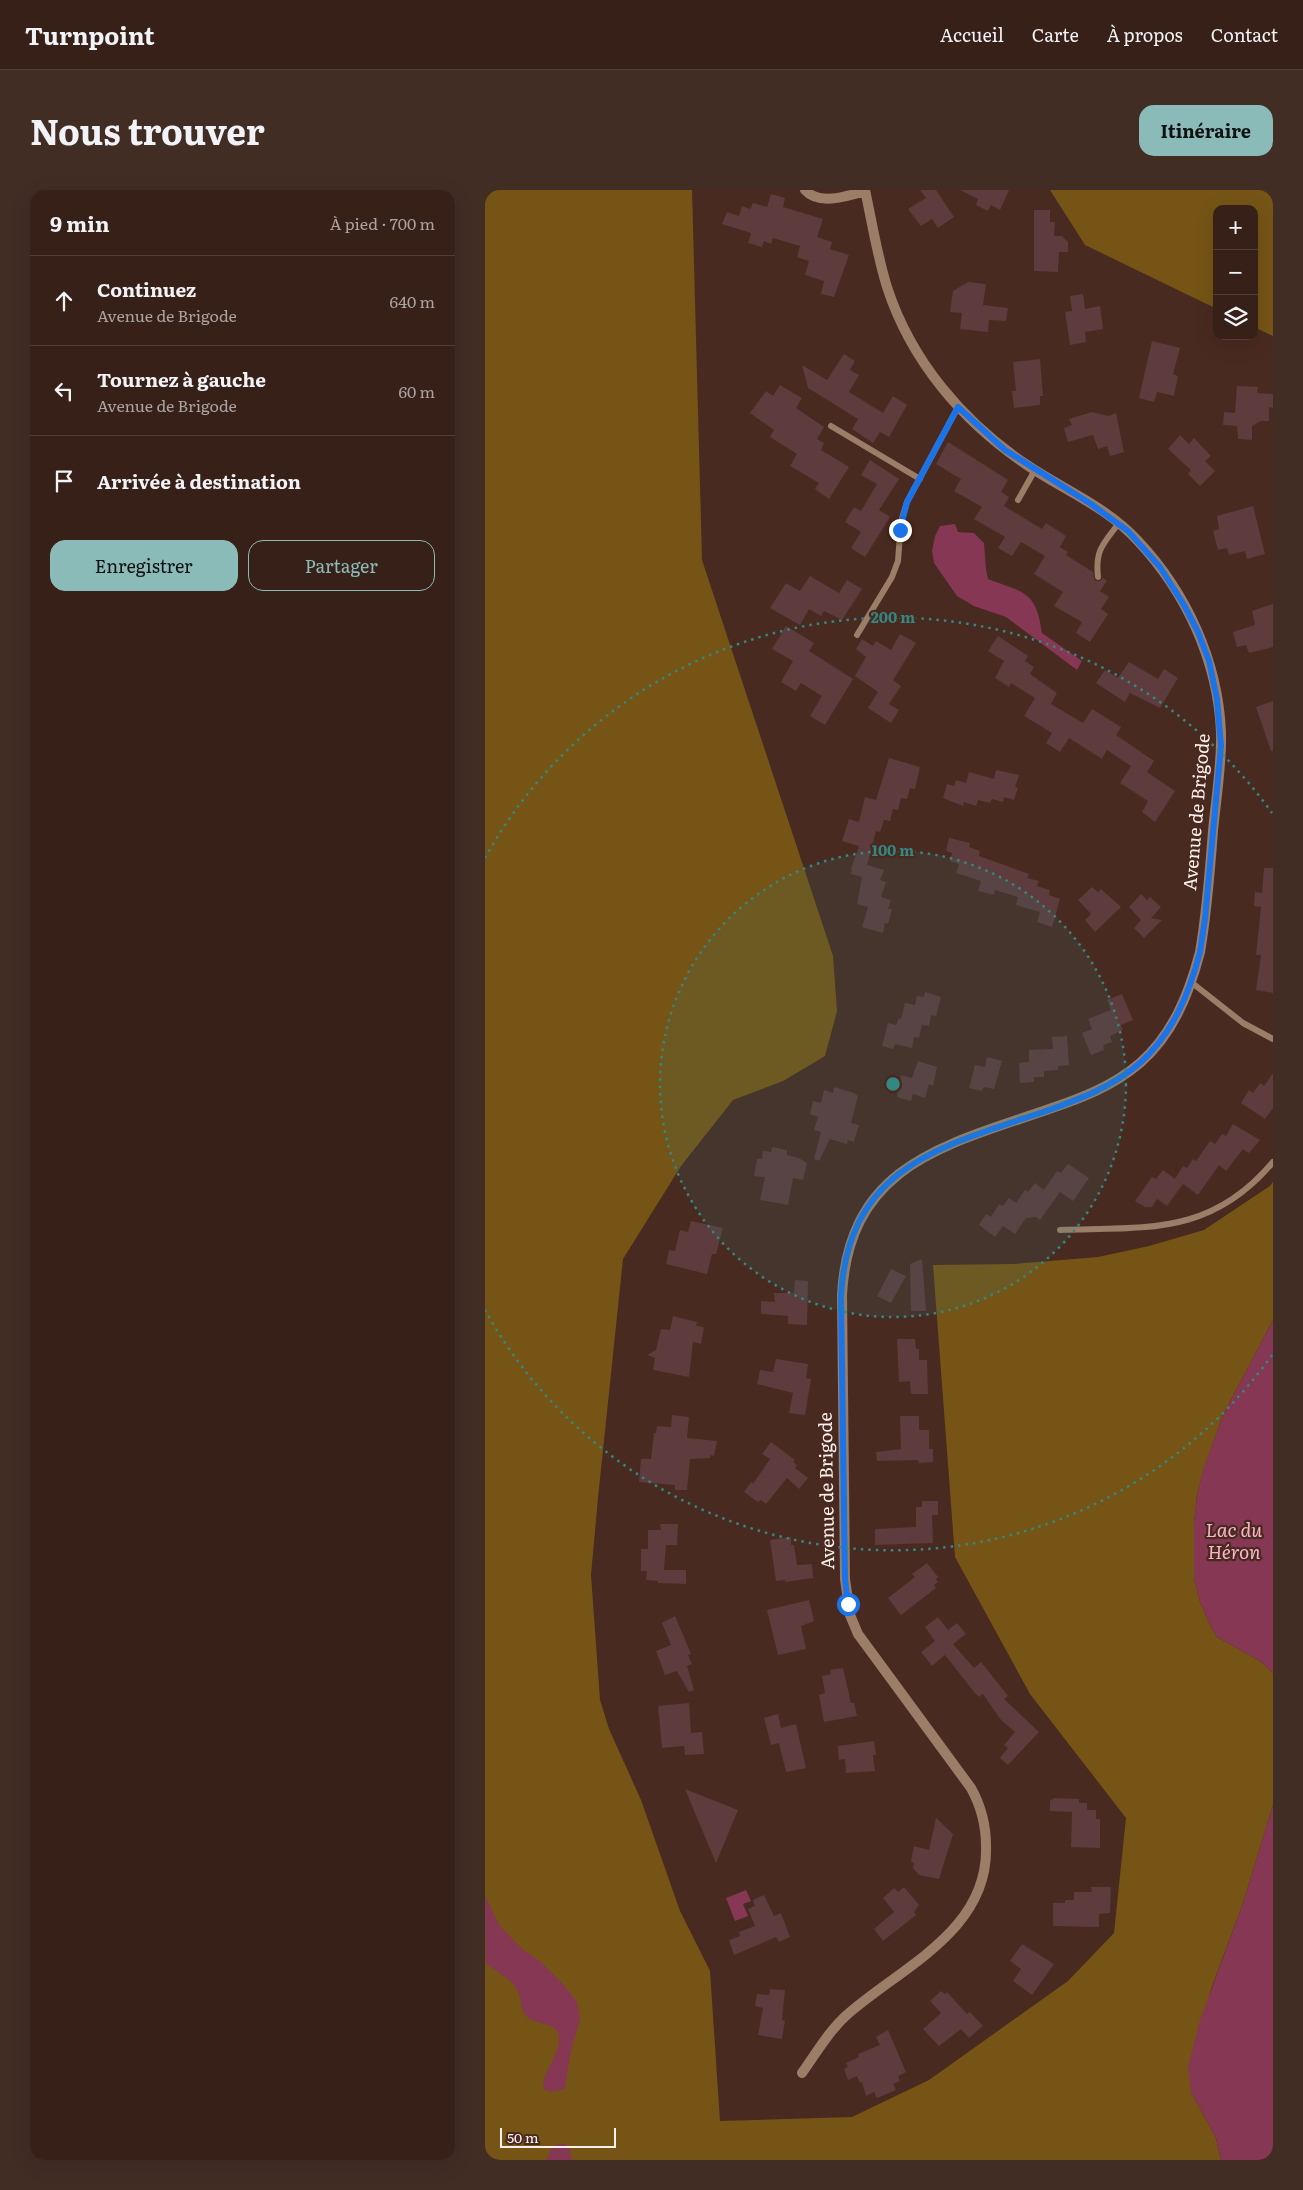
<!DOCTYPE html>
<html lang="fr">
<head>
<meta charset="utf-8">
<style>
  body { margin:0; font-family:Literata,serif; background:#422d25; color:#f1f3f6 }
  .controls { position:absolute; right:15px; top:15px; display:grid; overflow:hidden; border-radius:10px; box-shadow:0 5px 20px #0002 }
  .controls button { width:45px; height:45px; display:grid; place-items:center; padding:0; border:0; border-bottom:1px solid #513e37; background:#372018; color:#f1f3f6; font:25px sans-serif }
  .scale { position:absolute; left:15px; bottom:12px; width:116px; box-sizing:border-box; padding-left:5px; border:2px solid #fef1ed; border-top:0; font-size:14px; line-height:18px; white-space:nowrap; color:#fef1ed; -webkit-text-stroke:4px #492a20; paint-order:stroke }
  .stop { position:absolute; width:15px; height:15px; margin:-11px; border:4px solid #1a73e8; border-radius:50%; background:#fff }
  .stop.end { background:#1a73e8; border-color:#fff; box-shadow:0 1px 5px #0008 }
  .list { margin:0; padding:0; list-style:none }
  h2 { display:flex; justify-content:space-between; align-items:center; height:65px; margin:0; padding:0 20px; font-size:21px }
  h2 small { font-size:16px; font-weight:400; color:#aaa3a2 }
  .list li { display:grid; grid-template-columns:32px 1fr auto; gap:15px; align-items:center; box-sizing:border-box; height:90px; padding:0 20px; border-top:1px solid #513e37 }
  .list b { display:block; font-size:19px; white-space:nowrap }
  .list p { margin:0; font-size:16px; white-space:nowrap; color:#aaa3a2 }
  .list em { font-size:16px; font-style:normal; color:#aaa3a2 }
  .actions { display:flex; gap:10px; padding:15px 20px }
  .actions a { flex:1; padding:11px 0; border:1px solid #8bbbb9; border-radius:15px; text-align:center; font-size:18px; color:#8bbbb9 }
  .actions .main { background:#8bbbb9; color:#111 }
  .icon { flex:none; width:28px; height:28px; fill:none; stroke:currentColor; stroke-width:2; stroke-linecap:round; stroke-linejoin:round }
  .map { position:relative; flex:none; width:788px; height:1970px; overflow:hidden; border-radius:15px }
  header { display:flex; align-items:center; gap:30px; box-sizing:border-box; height:70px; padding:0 25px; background:#372018; border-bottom:1px solid #513e37 }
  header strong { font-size:24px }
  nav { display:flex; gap:28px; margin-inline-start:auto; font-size:18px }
  .intro { display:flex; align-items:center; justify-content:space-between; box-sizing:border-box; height:120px; padding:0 30px }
  h1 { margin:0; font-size:35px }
  .button { padding:12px 22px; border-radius:15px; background:#8bbbb9; color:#111; font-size:18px; font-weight:700 }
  main { display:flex; gap:30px; padding:0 30px }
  aside { flex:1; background:#372018; border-radius:15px; box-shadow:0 5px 20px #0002 }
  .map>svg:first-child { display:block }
</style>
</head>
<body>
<header>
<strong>Turnpoint</strong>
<nav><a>Accueil</a><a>Carte</a><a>À propos</a><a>Contact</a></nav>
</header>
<div class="intro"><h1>Nous trouver</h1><a class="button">Itinéraire</a></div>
<main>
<aside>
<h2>9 min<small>À pied · 700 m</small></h2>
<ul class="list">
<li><svg class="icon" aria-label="ahead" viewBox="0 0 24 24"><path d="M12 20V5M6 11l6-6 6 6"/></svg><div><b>Continuez</b><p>Avenue de Brigode</p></div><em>640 m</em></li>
<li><svg class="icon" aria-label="left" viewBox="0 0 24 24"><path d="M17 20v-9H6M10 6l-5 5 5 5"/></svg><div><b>Tournez à gauche</b><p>Avenue de Brigode</p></div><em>60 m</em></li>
<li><svg class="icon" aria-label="arrive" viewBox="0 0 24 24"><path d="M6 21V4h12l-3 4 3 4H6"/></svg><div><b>Arrivée à destination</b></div></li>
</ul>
<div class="actions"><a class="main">Enregistrer</a><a>Partager</a></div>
</aside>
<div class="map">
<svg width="788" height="1970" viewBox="0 0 788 1970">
  <rect width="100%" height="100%" fill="#492a20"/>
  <path fill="#765415" d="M0,0H207L217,370L348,766L352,821L340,866L298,891L248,910L196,976L138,1069L113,1308L106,1385L115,1510L124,1539L156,1610L195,1721L225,1781L235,1931L367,1927L444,1890L583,1791L629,1743L641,1628L545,1504L470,1367L448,1075L529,1074L613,1067L664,1056L719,1040L785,996L788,992V1130L738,1225L719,1278L712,1305L709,1333V1388L715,1412L725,1435L732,1447L775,1471L788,1483V1615L758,1713L725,1802L706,1902L731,1948L736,1970H0Z
    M565,0H788V146L769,137V19H732V119L600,55Z"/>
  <path fill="#853753" d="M470,334L473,342L489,343L499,353L501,379L503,389C539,403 551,400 557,443L597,471L592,480L521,427L489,416L472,406L449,373L447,361L450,346L455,336Z
    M788,1130V1483L775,1471L732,1447L725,1435L715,1412L709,1388V1333L712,1305L719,1277L738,1225Z
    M788,1615V1970H736L731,1948L706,1902L703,1878L714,1833L758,1713Z
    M261,1700L266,1711L258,1714L263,1726L250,1731L241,1708Z
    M0,1706L14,1735L37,1759L56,1772L77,1793L92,1812L95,1829L85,1865L80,1899L66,1902L60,1900L58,1894C61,1878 75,1864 74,1846C73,1833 50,1834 42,1827C35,1820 37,1811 33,1802C28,1789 12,1782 1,1774Z
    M75,1954H80L84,1958L87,1970H61L68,1956Z"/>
  <path fill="#5e3b3c" d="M435,0H451L469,27L453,38L447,29L436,36L423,19L441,8Z
    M475,0H524L515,20L506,15L503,21L491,15L493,9Z
    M286,4L300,8L298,17L338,29L332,47L347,52L345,59L364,65L349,107L336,104L339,91L320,85L324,71L312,67L315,56L288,48L286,54L279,51L277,57L263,53L266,43L237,34L242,22L254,26L257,16L265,19L268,13L282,17Z
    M549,20H565V32H570L569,46H577L583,52V62H574L573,82L549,81Z
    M483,92L501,94L498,115L523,118L521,131L504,130L503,142L475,139L477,123L465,122L468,101Z
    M598,104L600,119L615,116L618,139L600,142L601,152L585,155L580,122L587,121L585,106Z
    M667,151L695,158L688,184L693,186L689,206L672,202L669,212L654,208Z
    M359,164L370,171L365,180L374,185L364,202L398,223L408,206L422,215L404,247L395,242L388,253L367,239L373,229L323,198L317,175L342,190Z
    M555,169L558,206H555V215L529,218L527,201H531L528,172Z
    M295,195L317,208L311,218L339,237L332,249L339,253L336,260L364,277L344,309L330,299L334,293L305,276L312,264L285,247L289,240L265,223L281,201L288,206Z
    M752,196L773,197L772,203L788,204V218L784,217V231H776L767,236V250L753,249L752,236L738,235L739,222L750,223Z
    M607,222L624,226L631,223L639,262L625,266L622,256L613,259L608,245L583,252L579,238L587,235L584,229Z
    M695,245L704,254L709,248L726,266L720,271L730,281L715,296L703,284L706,280L683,259Z
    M463,252L523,290L516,302L524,307L519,316L557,339L561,333L581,346L575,357L583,362L581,365L608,382L610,391H615L618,388L622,391L615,401L624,407L616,419L623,424L605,452L591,443L597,432L569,416L578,402L549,384L560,366L536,352L527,366L513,358L520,347L489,329L497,317L469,301L476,289L451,274Z
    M385,270L414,289L394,320L405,327L380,367L366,358L376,342L360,332L369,317L376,321L392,294L376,285Z
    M768,316L780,364L762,369L760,361L744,365L742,358L733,360L728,341L734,339L732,326Z
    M325,386L354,403L362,390L377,399L357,430L339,421L336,426L324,419L315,435L285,418L301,393L315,401Z
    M788,414V457L764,463L761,455L752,457L748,442L770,435L767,421Z
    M301,436L329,453L324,461L368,489L340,535L325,526L337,506L316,493L311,501L296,492L308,471L287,459Z
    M415,444L431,453L408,490L416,496L404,514L414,520L406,533L383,518L393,502L370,486L381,467L371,459L377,449L388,456L391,451L406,460Z
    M513,446L543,466L540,471L549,477L545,484L572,503L566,514L598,533L607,519L636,537L631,545L669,571L662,582L690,601L670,632L657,622L663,611L635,593L646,576L622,560L617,569L584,548L575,562L561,553L567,543L539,526L550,508L526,493L524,497L510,488L519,471L503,461Z
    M644,472L673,489L679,479L693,488L675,518L645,503L640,512L611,493L620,480L633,488Z
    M788,511V561H786L771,517Z
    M404,568L435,577L430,599L425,598L422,609L416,608L413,620L408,619L405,631L399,630L395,642L391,641L382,675L399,680L395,690L401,692L396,707L406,710L403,719H407L403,734L400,733L398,743L377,737L383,717L372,714L377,687L366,684L367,679H366L374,656L357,651L364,629L374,632L380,607L391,610Z
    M511,580L534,585L530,597L533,598L529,610L519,607L518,612L507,609L505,613L493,610L491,616L479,612L478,616L458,608L462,594L469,596L471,590L481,593L484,582L509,589Z
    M464,648L485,653L484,657L495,661L494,666L544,684L542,688L554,691L552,696L565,700L564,705L575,709L567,737L552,732L555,722L531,715L533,707L510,700L509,705L493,701L496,691L471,683L474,674L465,671L467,663L461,661Z
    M779,678H788V803L771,800L776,765H771L776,717L769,716L770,702L777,703Z
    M607,697L613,702L616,699L636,717L610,742L600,730L606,724L593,710Z
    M656,704L662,710L665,707L676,717L666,728L677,730L659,748L649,738L656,730L644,717Z
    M440,802L456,807L451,826L446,825L444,836L437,835L434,848L429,847L427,858L410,854L408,859L397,856L403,833L411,835L414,828L416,829L420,813L430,815L432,806L439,807Z
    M637,804L648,830L636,835L638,840L625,846L627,852L618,855L619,860L606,865L597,843L607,839L603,829L626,820L622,810Z
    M582,846L584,875L573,876V880L559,881V887H549V892L535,893L534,873L544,872V860L568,859L567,847Z
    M502,867L517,871L509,899L499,897L497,901L484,898L490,875L500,877Z
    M433,871L452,877L448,896L444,894L440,908L428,904L426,911L412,907L416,885L427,888Z
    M788,883V918L780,929L756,913L764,900L768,903L775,893L779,896Z
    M349,897L369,903L373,906L366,933L374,935L369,952L363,950L362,954L345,949L334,971L329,969L336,942L329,940L333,927L325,924L328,911L336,913L339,900L348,903Z
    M748,934L775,950L764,963L758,959L741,981L734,975L713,1005L698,994L682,1016L672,1009L667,1017H660L650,1011L667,987L671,989L678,980L690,989L698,976L702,978L708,969L711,971L725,951L730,954L737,944L741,946Z
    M287,957L302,960V965L314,968L322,973L318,990L308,988L303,1015L275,1010L280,987L269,986L272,969H277L278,961L286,962Z
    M583,974L604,988L588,1011L575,1002L555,1030L551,1027L541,1028L530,1044L518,1036L510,1047L494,1035L501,1024L506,1027L514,1014L518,1016L524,1008L531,1013L540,1000L543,1002L550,993L559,1000L572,981L576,983Z
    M206,1031L238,1038L231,1064H227L222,1084L181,1074L184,1060L190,1061L195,1040L203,1042Z
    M437,1069L441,1121H426L425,1074Z
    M406,1079L421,1086L406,1113L392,1106Z
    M310,1090L323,1091L322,1135L303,1134V1126L276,1124V1111L290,1112L289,1103H309Z
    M188,1126L212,1132L211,1136L219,1137L216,1154L208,1152L204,1187L168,1180L170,1168L162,1165L171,1160L176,1139L185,1140Z
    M412,1149H430L431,1159H434V1170H442L443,1204H426L425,1191L414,1192Z
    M291,1169L323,1174L321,1188L326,1189L320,1225L304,1223L308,1203L272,1194L275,1180L288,1182Z
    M187,1225L204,1227L202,1248L232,1251L229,1266L226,1265L225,1268L205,1269L202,1300H190V1295L154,1292L156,1269H166L169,1243H171L172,1236L186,1237Z
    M415,1226H434V1240H444V1259H448V1272L434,1273L433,1270L392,1271L391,1262L416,1259Z
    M286,1252L310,1270L308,1272L312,1275L310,1278L323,1288L314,1299L302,1288L281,1314L276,1310L273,1312L259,1302L266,1292L268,1294L285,1269L277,1264Z
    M437,1311H453V1325H447L448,1353L390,1355V1339L431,1337V1317H437Z
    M175,1334H193L192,1355H181L179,1380H201V1394L173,1393V1391L161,1390L162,1381H156V1359H163V1340H176Z
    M306,1347V1355H309L312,1375L327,1374L328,1388L300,1392V1390L291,1391L285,1350Z
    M442,1373L453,1387L451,1389L453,1392L449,1395L451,1398L416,1425L403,1408L430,1387L427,1384Z
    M324,1410L329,1431L316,1436L321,1459L293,1465L282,1420Z
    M190,1426L206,1464L203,1465L207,1474L202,1476L209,1500L204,1502L192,1481L180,1485L171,1461L186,1455L177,1433Z
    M453,1427L463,1440L472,1433L481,1444L468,1454L489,1478L496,1472L523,1506L519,1509L554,1542L523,1575L515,1568L523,1558L519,1555L530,1542L516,1530L498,1504L494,1507L489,1502L460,1465L447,1476L436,1462L450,1451L440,1437Z
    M358,1478L366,1513H369L372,1526L339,1532L334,1505L340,1503L337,1486L346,1484L345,1480Z
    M204,1513L206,1543L217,1542L219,1564L200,1565L199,1556L177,1558L173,1516Z
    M293,1524L296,1538L311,1534L321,1578L301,1582L294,1553L286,1555L279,1528Z
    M389,1551L391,1565H388L390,1581L361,1583L360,1569L354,1570L353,1556Z
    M200,1599L253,1620L231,1673Z
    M569,1608L594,1609V1613H602V1620H611V1629H615V1658L586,1657L587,1622L565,1621V1611Z
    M451,1628L468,1644L454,1689L434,1685L428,1678L429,1673L426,1672L429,1656L444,1660Z
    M419,1697L434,1715L429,1722L431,1725L398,1751L389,1739L409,1722L398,1708L409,1698L413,1702Z
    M606,1697H626L625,1723L614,1724V1737L568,1736V1713H580V1710H589V1702H607Z
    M279,1705L289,1726L296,1723L305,1747L294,1752L291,1747L249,1765L244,1750L255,1746L254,1742L270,1736L263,1719L270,1716L268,1710Z
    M537,1754L569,1774L547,1805L528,1791L536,1779L525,1771Z
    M285,1799L300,1800L297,1830L300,1831L297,1849L273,1845L278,1818L270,1816L272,1804L284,1805Z
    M456,1801L460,1804L462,1802L482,1824L485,1822L498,1836L484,1848L476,1839L454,1856L438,1839L456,1823L445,1811Z
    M403,1840L421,1882L413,1886L415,1891L408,1894L411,1900L392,1908L389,1902L381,1906L377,1892L375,1893L372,1886L363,1890L359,1879L363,1877L361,1873L374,1867L373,1864L395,1855L391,1847Z"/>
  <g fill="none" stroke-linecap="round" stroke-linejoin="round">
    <path stroke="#9c7d67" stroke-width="6" d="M346,236L435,289
      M533,310L550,280
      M613,387C610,360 618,354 634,333
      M372,445L407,387L413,371L416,332L422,312L473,217
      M706,792L758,833L788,849
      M575,1040C662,1037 726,1046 788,972"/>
    <path stroke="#9c7d67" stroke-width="10" d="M320,0C334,16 363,6 380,1
      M317,1883C332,1862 345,1839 364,1823C418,1776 504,1740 501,1656C501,1635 496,1616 486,1598L373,1444L365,1425L360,1389L357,1105C364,974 461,955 564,919C597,908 628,896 655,873C688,844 704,804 715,762C722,722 725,681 728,641C731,608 737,575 736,542C733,471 701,402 653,351C622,317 579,300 542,275C478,232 426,171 402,97C392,65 387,32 380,0"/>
  </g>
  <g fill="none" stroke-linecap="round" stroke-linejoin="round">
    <path stroke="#1a73e8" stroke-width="6" d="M363,1414L360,1389L356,1105C364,975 458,956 561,921C595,909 627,897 655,873C688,843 704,804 715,762L720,729L736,556L732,509L724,471L713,442L699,415L675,377L643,341L606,314L520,260L473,217L422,312L415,340"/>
  </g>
  <circle cx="408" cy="894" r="233" fill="#338881" fill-opacity=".12"/>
  <g fill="none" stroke="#338881" stroke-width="2.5" stroke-dasharray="2.5 5">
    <circle cx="408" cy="894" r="233"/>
    <path d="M787 1165A466 466 0 0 1 0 1120M0 668A466 466 0 0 1 787 623"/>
  </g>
  <g text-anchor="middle" stroke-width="4.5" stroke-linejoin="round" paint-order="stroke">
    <g font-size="18" fill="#fef1ed" stroke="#492a20">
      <text transform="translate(712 622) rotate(-85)" y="6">Avenue de Brigode</text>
      <text transform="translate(342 1301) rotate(-91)" y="6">Avenue de Brigode</text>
    </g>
    <g font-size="19" font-style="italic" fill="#fbb5c9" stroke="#492a20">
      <text x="749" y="1347">Lac du<tspan x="749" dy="22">Héron</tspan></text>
    </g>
  </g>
  <circle cx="408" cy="894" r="8" fill="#338881" stroke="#492a20" stroke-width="2.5"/>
  <g font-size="15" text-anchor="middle" font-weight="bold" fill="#338881" stroke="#492a20" stroke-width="4.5" stroke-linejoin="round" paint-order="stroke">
    <text x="408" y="433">200 m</text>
    <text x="408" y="666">100 m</text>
  </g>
</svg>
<div class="controls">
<button>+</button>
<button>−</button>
<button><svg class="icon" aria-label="layers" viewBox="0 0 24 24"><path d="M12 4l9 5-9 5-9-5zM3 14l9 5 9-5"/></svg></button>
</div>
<div class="scale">50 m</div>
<div class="stop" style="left:363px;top:1414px"></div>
<div class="stop end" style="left:415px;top:340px"></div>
</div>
</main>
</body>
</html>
